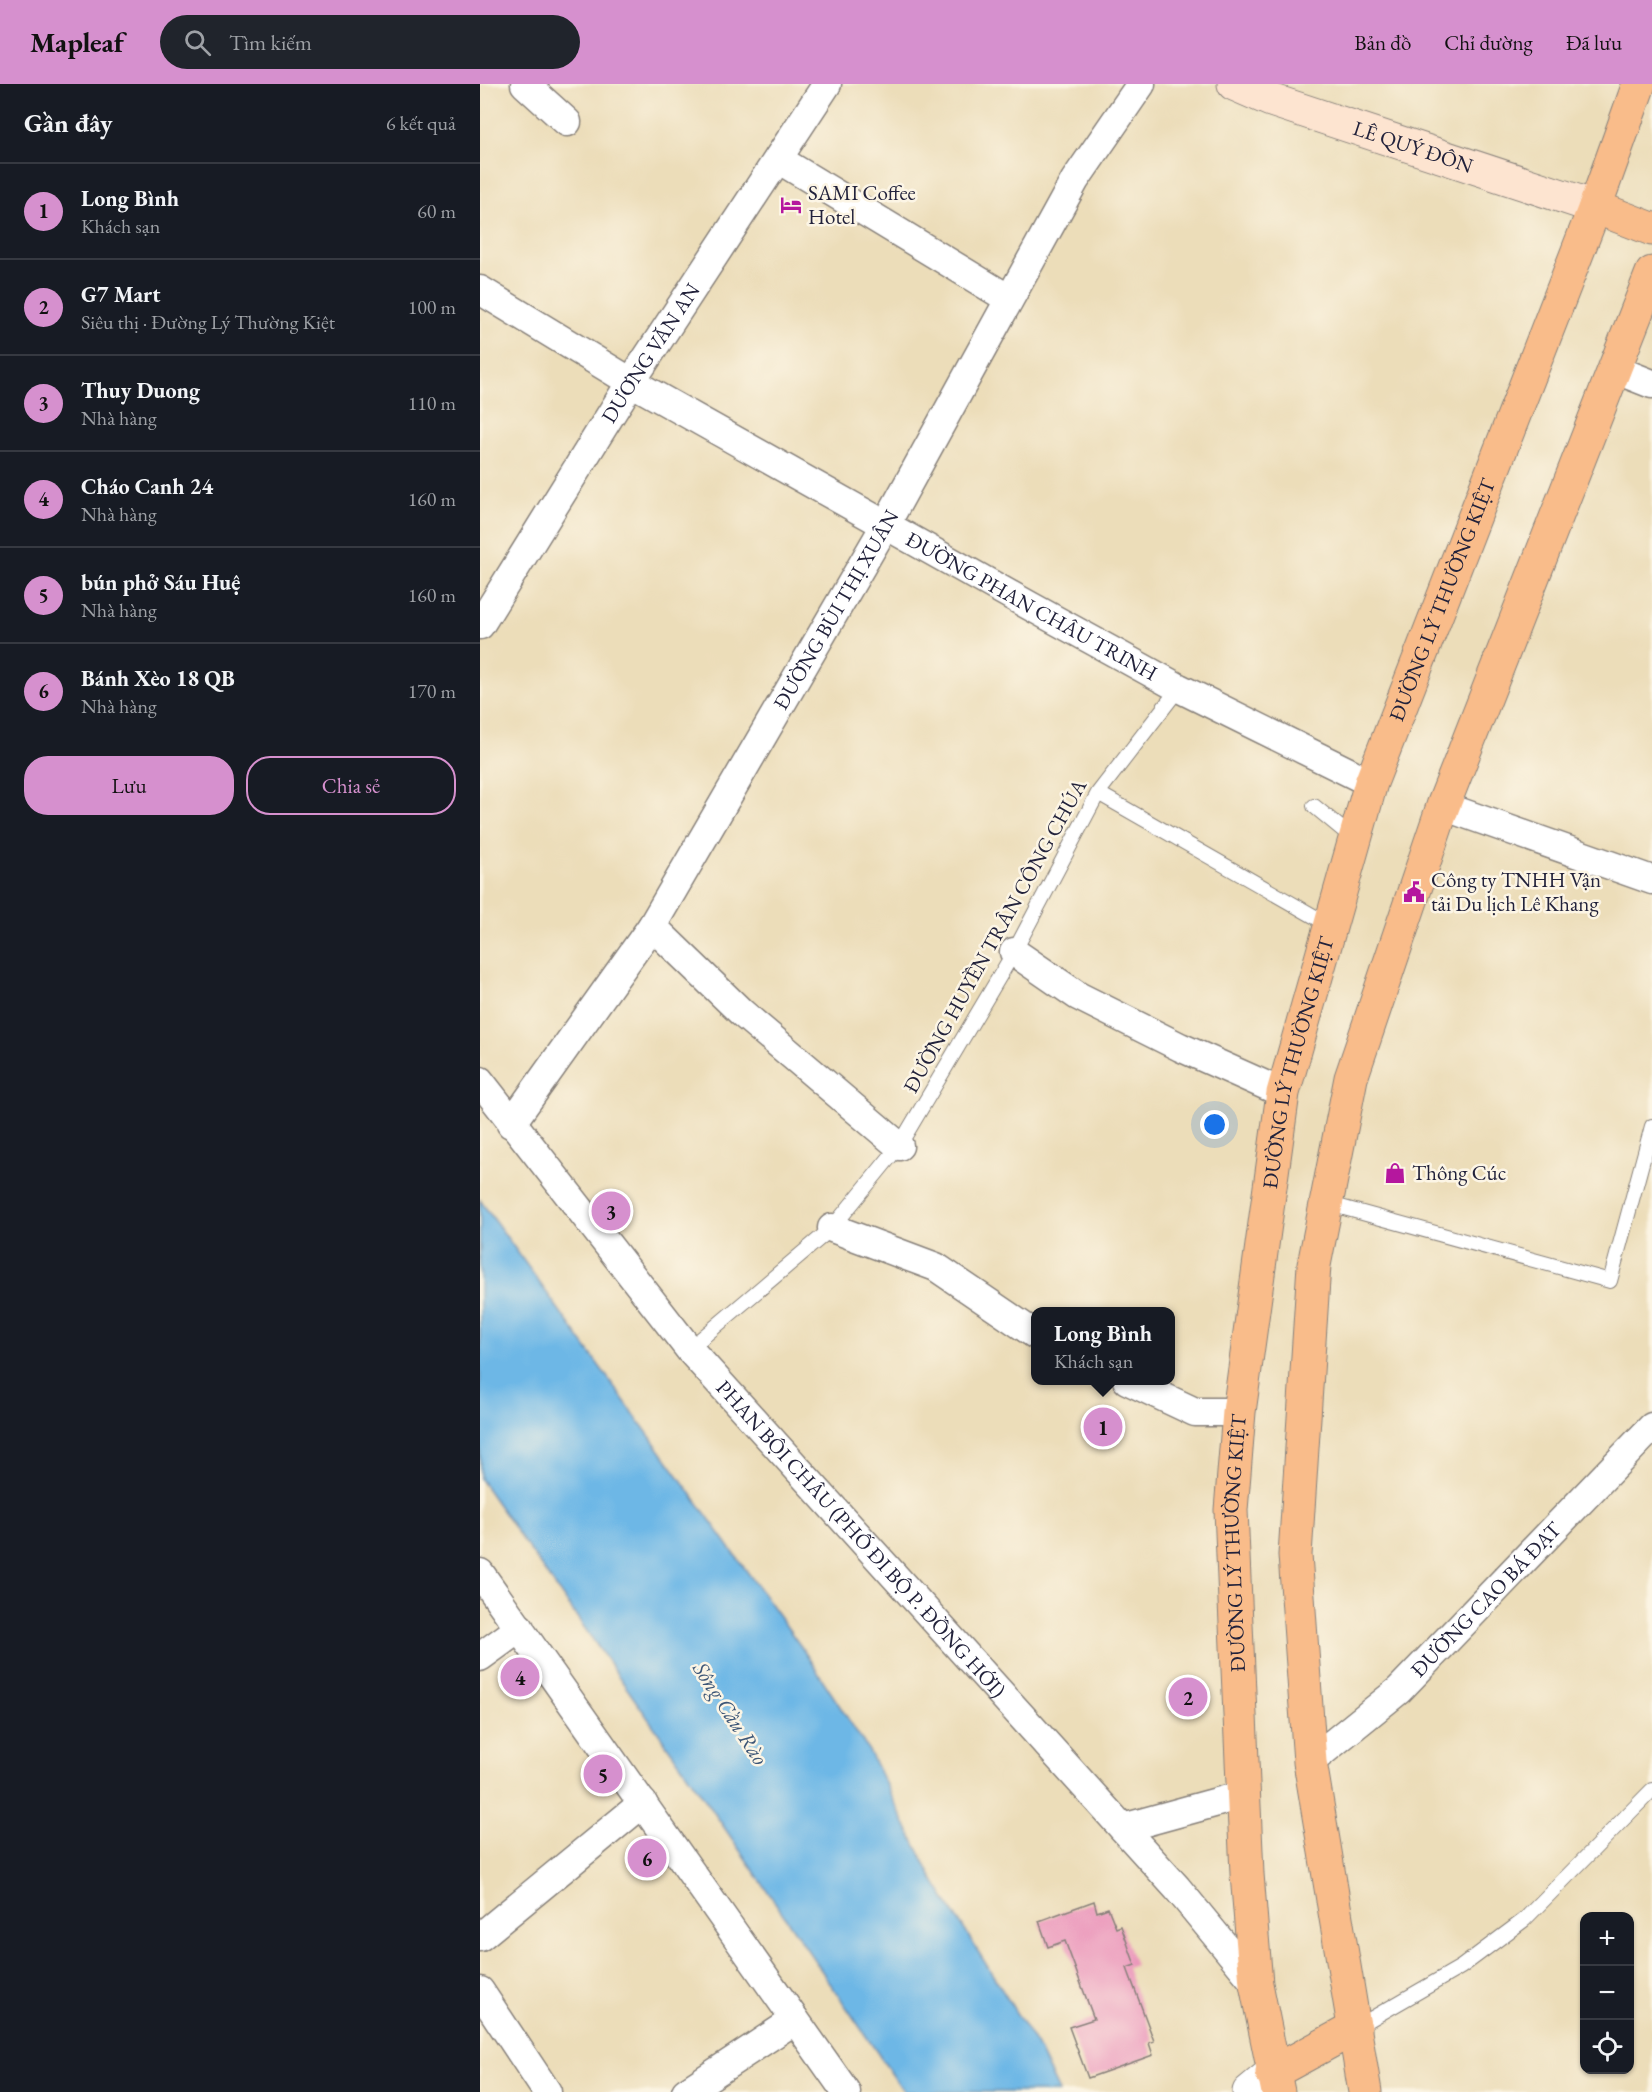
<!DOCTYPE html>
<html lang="vi">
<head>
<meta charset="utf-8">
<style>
  body { margin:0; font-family:"EB Garamond",serif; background:#20242c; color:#f1f3f6 }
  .controls { position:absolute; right:18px; bottom:18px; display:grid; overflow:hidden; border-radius:12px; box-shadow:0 2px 4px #0004 }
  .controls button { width:54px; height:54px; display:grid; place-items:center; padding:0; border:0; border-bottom:2px solid #363941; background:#171b24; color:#f1f3f6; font:30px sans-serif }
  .you { position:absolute; left:735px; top:1041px; width:21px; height:21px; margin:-15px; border:4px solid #fff; border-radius:50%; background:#1a73e8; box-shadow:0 0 0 9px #1a73e833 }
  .badge { display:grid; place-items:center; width:39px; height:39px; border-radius:50%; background:#d690ce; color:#111; font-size:20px; font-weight:700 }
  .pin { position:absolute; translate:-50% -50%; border:3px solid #fff; box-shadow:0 2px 6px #0006 }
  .popup { position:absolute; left:551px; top:1223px; width:144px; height:78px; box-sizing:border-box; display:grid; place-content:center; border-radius:12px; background:#171b24; filter:drop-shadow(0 2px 4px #0005); font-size:20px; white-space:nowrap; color:#9ea1a6 }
  .popup b { font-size:22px; color:#f1f3f6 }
  .popup::after { content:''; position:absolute; left:50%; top:100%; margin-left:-12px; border:12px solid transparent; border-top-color:#171b24 }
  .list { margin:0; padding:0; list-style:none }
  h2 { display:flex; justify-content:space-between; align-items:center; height:78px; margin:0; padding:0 24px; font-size:26px }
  h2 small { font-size:20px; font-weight:400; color:#9ea1a6 }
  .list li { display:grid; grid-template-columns:39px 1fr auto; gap:18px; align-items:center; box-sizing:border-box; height:96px; padding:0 24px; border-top:2px solid #363941 }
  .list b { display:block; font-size:22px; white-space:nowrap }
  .list p { margin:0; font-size:20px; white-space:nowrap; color:#9ea1a6 }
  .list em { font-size:20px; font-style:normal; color:#9ea1a6 }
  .actions { display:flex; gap:12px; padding:18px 24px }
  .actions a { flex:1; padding:14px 0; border:2px solid #d690ce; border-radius:24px; text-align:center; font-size:21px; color:#d690ce }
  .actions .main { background:#d690ce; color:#111 }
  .icon { flex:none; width:33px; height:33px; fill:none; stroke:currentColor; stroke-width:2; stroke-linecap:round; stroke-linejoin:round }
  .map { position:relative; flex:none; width:1172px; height:2008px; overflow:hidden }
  header { display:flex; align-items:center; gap:36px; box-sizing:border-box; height:84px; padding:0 30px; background:#d690ce; color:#111 }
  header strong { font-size:28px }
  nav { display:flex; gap:33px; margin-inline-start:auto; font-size:21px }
  .search { width:420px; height:54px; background:#20242c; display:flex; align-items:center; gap:15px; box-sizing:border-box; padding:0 21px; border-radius:33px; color:#9ea1a6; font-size:22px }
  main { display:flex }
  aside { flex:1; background:#171b24 }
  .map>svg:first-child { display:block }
</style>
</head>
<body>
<header>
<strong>Mapleaf</strong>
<div class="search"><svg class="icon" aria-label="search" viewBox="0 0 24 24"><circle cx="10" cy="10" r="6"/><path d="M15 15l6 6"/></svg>Tìm kiếm</div>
<nav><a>Bản đồ</a><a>Chỉ đường</a><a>Đã lưu</a></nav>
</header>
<main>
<aside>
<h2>Gần đây<small>6 kết quả</small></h2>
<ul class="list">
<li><span class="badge">1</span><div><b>Long Bình</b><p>Khách sạn</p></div><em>60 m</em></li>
<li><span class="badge">2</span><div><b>G7 Mart</b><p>Siêu thị · Đường Lý Thường Kiệt</p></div><em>100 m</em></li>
<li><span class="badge">3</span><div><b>Thuy Duong</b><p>Nhà hàng</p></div><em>110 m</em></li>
<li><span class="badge">4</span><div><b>Cháo Canh 24</b><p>Nhà hàng</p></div><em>160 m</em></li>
<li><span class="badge">5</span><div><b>bún phở Sáu Huệ</b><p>Nhà hàng</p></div><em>160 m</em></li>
<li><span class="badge">6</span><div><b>Bánh Xèo 18 QB</b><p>Nhà hàng</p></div><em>170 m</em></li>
</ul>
<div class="actions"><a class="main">Lưu</a><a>Chia sẻ</a></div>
</aside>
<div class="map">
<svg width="1172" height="2008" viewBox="0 0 1172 2008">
  <rect width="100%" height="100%" fill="#fcf5e5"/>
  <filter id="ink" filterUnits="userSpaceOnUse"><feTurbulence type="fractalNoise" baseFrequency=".0167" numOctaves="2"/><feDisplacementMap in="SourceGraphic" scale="12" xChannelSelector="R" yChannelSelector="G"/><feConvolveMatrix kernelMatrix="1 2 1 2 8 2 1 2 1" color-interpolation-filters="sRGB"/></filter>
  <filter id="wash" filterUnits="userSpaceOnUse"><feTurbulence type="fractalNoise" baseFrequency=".008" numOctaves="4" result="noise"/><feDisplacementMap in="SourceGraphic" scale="24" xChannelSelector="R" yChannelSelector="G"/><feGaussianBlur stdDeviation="1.35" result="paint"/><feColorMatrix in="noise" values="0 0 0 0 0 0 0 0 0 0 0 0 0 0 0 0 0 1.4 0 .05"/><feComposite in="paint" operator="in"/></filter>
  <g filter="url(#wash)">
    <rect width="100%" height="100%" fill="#ecddb9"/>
    <path fill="#6db7e6" stroke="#486c90" stroke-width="1.5" d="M0,1116L322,1564L389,1667L451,1792L557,1962L579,2008H424L231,1724L0,1395Z"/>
    <g id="blocks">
      <path fill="#eb97bb" d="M614,1817L617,1828L628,1824L636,1844L641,1842L655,1881L647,1884L674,1957L669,1959L673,1971L608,1994L589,1943L614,1935L585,1857L568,1863L559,1837Z"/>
    </g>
  </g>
  <g filter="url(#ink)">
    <use href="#blocks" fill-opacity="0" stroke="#87807a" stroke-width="1.5"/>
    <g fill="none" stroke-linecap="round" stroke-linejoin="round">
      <defs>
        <path id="service" d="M618,709L851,842
          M834,722L874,755
          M846,1119L1130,1197L1172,1042
          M209,1265L352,1144L419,1062L534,868L618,709L699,604
          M875,1944L981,1883L1044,1836L1172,1706"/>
        <g id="minor">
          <path d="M45,0L87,38"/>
          <path d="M298,75L529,215"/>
          <path id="s1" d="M0,206L151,298L550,522L699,604L891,699"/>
          <path d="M1134,285L1172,300"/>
          <path id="s2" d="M0,541L151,298L347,0"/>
          <path d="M963,722L1172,796"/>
          <path d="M172,842L262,929L419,1062"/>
          <path d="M534,868L598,912L700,963L803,1009"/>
          <path id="s3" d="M0,997L209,1265L697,1804L776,1900"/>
          <path id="s4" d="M31,1040L172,842L406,440L595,96L661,0"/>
          <path d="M352,1144L456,1183L556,1251"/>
          <path d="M647,1296L715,1328H759"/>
          <path d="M0,1489L366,2008"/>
          <path d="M0,1573L40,1544"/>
          <path id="s5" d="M830,1678L919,1606L1172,1343"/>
          <path d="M643,1744L763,1711"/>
          <path d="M0,1853L163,1719"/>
          <path d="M0,1907L67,2008"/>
          <path d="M206,2008L315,1936"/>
        </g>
        <path id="tertiary" d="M769,2008L792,1989"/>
        <g id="secondary">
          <path id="s6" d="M754,0L791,16L1115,123"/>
        </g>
        <g id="primary">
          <path d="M1115,123L1172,145"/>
          <path d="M792,1989L875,1944"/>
          <path id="s7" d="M798,2008L776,1900L767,1790L751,1426L759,1328L803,1009L891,699L1115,123L1159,0"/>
          <path d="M885,2008L830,1678L815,1471L834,1181L871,994L963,722L1172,189"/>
        </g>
      </defs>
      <use href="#service" stroke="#87807a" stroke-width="16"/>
      <use href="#minor" stroke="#87807a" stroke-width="31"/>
      <use href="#tertiary" stroke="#87807a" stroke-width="35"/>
      <use href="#secondary" stroke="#87807a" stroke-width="35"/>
      <use href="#primary" stroke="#87807a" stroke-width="35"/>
      <use href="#service" stroke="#fff" stroke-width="14"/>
      <use href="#minor" stroke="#fff" stroke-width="28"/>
      <use href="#tertiary" stroke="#fff" stroke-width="33"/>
      <use href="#secondary" stroke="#fde4d0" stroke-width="33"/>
      <use href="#primary" stroke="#f9bc8a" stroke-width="33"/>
    </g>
  </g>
  <defs>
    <symbol id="hotel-bare" viewBox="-9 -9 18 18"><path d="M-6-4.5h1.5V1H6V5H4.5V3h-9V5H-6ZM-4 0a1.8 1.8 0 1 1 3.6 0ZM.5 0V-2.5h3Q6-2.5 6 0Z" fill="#b5179e" stroke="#fcf5e5" stroke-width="2.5" paint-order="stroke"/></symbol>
    <symbol id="civic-bare" viewBox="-9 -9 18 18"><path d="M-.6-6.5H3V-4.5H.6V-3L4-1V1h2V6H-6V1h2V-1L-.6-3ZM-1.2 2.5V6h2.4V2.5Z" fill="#b5179e" stroke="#fcf5e5" stroke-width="2.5" paint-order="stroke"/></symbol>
    <symbol id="shop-bare" viewBox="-9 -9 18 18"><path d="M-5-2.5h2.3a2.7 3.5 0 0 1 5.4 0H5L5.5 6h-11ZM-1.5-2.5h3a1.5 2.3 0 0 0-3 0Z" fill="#b5179e" stroke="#fcf5e5" stroke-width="2.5" paint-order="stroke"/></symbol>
  </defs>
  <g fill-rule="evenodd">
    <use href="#hotel-bare" x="296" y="106" width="30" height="30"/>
    <use href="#civic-bare" x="919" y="793" width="30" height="30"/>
    <use href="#shop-bare" x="900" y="1074" width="30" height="30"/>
  </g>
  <g text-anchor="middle" stroke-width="5" stroke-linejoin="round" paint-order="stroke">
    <g font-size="21" fill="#22223b" stroke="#fcf5e5">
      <text dy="7" stroke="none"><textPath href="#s6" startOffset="190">LÊ QUÝ ĐÔN</textPath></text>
      <text dy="7" stroke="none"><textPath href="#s2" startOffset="321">DƯƠNG VĂN AN</textPath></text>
      <text dy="7" stroke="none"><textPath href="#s7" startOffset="1524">ĐƯỜNG LÝ THƯỜNG KIỆT</textPath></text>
      <text dy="7" stroke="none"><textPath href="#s1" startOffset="636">ĐƯỜNG PHAN CHÂU TRINH</textPath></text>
      <text dy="7" stroke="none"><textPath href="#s4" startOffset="609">ĐƯỜNG BÙI THỊ XUÂN</textPath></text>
      <text transform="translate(515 852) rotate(-61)" y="7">ĐƯỜNG HUYỀN TRÂN CÔNG CHÚA</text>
      <text dy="7" stroke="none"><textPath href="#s7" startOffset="1038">ĐƯỜNG LÝ THƯỜNG KIỆT</textPath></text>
      <text dy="7" stroke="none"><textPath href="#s3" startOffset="596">PHAN BỘI CHÂU (PHỐ ĐI BỘ P. ĐỒNG HỚI)</textPath></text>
      <text dy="7" stroke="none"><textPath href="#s7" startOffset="552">ĐƯỜNG LÝ THƯỜNG KIỆT</textPath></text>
      <text dy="7" stroke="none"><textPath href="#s5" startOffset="240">ĐƯỜNG CAO BÁ ĐẠT</textPath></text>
    </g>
    <g font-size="21" fill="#22223b" stroke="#fcf5e5" text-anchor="start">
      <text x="328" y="116">SAMI Coffee<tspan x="328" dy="24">Hotel</tspan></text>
      <text x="951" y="803">Công ty TNHH Vận<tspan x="951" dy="24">tải Du lịch Lê Khang</tspan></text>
      <text x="932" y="1096">Thông Cúc</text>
    </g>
    <g font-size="22" font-style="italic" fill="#3c5677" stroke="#fcf5e5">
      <text transform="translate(251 1629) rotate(57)" y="8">Sông Cầu Rào</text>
    </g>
  </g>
</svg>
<div class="controls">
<button>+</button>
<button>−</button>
<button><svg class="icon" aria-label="locate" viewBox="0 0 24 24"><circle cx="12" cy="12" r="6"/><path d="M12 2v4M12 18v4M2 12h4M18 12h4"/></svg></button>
</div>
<div class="you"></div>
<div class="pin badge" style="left:623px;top:1343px">1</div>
<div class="popup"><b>Long Bình</b>Khách sạn</div>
<div class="pin badge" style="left:708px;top:1613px">2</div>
<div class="pin badge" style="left:131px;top:1127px">3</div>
<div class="pin badge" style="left:40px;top:1593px">4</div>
<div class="pin badge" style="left:123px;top:1690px">5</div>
<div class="pin badge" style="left:167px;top:1774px">6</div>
</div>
</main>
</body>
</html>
